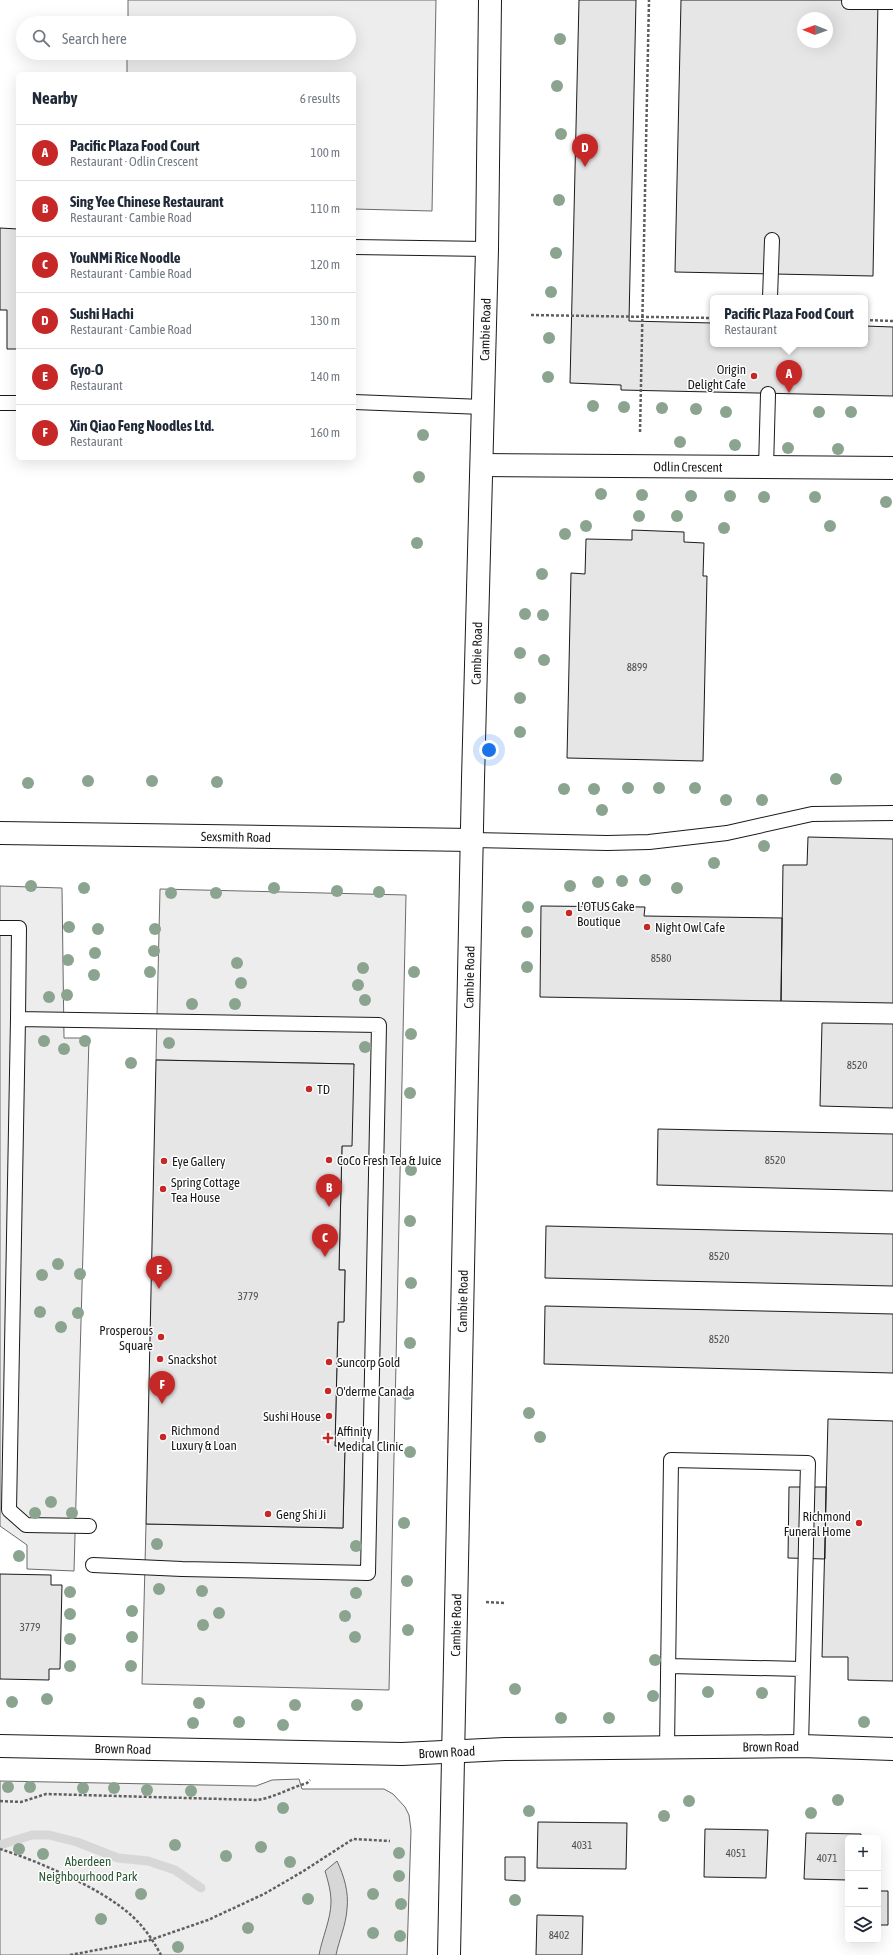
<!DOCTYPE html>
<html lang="en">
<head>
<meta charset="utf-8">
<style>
  body { margin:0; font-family:"Asap Condensed",sans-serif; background:#f6f6f7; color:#1f2937 }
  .controls { position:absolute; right:12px; bottom:12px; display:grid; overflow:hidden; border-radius:6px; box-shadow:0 4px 16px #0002 }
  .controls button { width:36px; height:36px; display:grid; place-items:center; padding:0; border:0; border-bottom:1px solid #e0e1e3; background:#fff; color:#1f2937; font:20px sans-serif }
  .compass { position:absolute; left:797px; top:12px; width:36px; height:36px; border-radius:50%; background:#fff; box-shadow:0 4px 16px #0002; rotate:271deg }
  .you { position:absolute; left:489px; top:750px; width:14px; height:14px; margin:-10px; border:3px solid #fff; border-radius:50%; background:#1a73e8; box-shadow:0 0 0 6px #1a73e833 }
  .badge { display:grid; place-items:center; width:26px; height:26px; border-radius:50%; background:#c62828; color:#fff; font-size:13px; font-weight:700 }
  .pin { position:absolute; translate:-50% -33px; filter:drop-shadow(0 1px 2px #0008) }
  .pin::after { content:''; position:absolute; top:21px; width:14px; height:12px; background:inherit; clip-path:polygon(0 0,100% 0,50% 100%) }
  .popup { position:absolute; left:710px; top:295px; width:158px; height:52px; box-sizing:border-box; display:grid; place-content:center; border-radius:6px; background:#fff; filter:drop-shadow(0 1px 3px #0005); font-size:13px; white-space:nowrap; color:#747a83 }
  .popup b { font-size:15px; color:#1f2937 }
  .popup::after { content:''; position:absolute; left:50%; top:100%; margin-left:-8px; border:8px solid transparent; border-top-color:#fff }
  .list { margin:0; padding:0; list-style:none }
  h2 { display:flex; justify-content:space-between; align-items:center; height:52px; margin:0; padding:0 16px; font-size:17px }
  h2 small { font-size:13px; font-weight:400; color:#747a83 }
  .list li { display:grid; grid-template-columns:26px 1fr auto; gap:12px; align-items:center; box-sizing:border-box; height:56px; padding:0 16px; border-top:1px solid #e0e1e3 }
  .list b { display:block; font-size:15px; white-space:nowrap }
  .list p { margin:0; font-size:13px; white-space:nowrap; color:#747a83 }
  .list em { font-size:13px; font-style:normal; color:#747a83 }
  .icon { flex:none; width:22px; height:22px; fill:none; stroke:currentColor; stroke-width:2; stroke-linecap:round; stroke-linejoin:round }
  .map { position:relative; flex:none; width:893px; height:1955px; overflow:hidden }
  .search { position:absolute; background:#fff; box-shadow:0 4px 16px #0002; left:16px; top:16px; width:340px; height:44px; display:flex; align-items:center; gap:10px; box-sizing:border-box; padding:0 14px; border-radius:22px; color:#747a83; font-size:15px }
  .panel { position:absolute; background:#fff; box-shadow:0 4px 16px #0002; left:16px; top:72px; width:340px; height:388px; border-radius:6px }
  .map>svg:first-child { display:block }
</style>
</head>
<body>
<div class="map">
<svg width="893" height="1955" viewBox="0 0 893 1955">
  <rect width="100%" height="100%" fill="#fff"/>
  <path fill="#ededed" stroke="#6a6a6a" d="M128,0H436L432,211L354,209V74H127V53H349V23H128Z
    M0,886L62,888L64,1038H89L74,1571L27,1569V1545L0,1526Z
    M160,889L406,895L389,1690L142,1684L146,1524L343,1528L345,1446H335L338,1322L344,1321L345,1270H339L342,1146L354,1064L156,1060Z
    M299,1779L302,1789H384L393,1794L405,1807L409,1815L411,1830L407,1955H0V1781L256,1786L272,1780Z"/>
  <path fill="#d7d7d7" stroke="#6a6a6a" d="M337,1861C344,1876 349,1892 347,1909C346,1925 339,1940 336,1955H319C322,1938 331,1919 331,1902C331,1891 328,1881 325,1871Z"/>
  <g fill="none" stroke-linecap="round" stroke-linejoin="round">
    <path stroke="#d7d7d7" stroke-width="9" d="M0,1845L32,1835H49L77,1842L118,1858L148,1861L175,1870L201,1888"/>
  </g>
  <path fill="#e6e6e6" stroke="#1a1a1a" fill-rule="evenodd" d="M579,0H636L629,321L713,323V344H865V326L893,327V396L621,390V385L570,383Z
    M681,0H878L873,276L675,272ZM803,18H827V42H803Z
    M0,228L18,229V349H7V310H0Z
    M632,530L684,532V542L704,543L703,576H707L703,761L567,758L571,573L585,574L586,539L632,540Z
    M808,837L893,839V1003L781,1001L783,865H807Z
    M541,906L645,907L644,916L782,918L781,1001L540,997Z
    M822,1023L893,1024V1108L820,1106Z
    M156,1060L354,1064L352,1146H342L339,1270H345L344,1322H338L335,1446H345L343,1528L146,1524Z
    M658,1129L893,1134V1191L657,1185Z
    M546,1226L893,1234V1286L545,1278Z
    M545,1306L893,1314V1373L544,1364Z
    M828,1419L893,1421V1681L848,1680V1657H822Z
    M789,1487H826L825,1559L788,1558Z
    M0,1574L51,1575V1585H62L60,1669H49V1680L0,1679Z
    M538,1822L627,1823L626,1869L537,1868Z
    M705,1829L768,1830L766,1878L704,1877Z
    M806,1833L861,1834V1838H848V1880L804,1879Z
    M505,1857H525V1881L505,1880Z
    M878,1891H888V1925H878Z
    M537,1915L583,1916L582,1955H536Z"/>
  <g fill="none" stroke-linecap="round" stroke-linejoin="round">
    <defs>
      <path id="service" d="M849,2H893
        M354,247L487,249
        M770,298L772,240
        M354,402L483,407
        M0,403H18
        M766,468L768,394
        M472,840L607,843L649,842L727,833L812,814L893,813
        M0,928H19L18,1019
        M89,1526L26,1525L9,1510L18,1019L379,1025L368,1573L182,1569L93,1565
        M669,1666L802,1669
        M667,1748L671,1460L808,1463L801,1746"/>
      <g id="minor">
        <path id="s1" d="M482,465L893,468"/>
        <path id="s2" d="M0,833L472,840"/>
        <path id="s3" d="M0,1746L402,1754L505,1749L801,1746L893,1749"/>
      </g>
      <g id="secondary">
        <path id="s4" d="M449,1955L473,779L487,249L490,0"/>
      </g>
    </defs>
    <use href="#service" stroke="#1a1a1a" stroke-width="16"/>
    <use href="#minor" stroke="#1a1a1a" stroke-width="24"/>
    <use href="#secondary" stroke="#1a1a1a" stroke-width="24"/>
    <path stroke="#5f5f5f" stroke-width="2.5" stroke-dasharray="3 2" stroke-linecap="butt" d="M531,315L713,318
      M865,320L893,321
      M640,432L649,0
      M486,1602L506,1603
      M0,1801L21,1802L46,1794L257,1800C273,1798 290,1788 307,1783L310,1780
      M0,1849C38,1861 103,1889 132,1916C144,1927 153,1940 161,1955
      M70,1955L150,1940L208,1920L264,1894L302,1872L353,1839L390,1841"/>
    <use href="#service" stroke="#fff" stroke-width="14"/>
    <use href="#minor" stroke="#fff" stroke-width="22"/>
    <use href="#secondary" stroke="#fff" stroke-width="22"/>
  </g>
  <g fill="#8aa48f">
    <circle cx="560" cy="39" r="6"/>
    <circle cx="557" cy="86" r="6"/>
    <circle cx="561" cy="134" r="6"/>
    <circle cx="559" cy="200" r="6"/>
    <circle cx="556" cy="253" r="6"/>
    <circle cx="551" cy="292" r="6"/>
    <circle cx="549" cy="338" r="6"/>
    <circle cx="548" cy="377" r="6"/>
    <circle cx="593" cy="406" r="6"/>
    <circle cx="624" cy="407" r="6"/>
    <circle cx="662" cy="408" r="6"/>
    <circle cx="696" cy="409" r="6"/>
    <circle cx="726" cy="412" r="6"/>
    <circle cx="819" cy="412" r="6"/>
    <circle cx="851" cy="412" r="6"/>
    <circle cx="423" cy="435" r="6"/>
    <circle cx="680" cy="442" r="6"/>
    <circle cx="735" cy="445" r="6"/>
    <circle cx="788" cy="448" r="6"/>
    <circle cx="838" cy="449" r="6"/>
    <circle cx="419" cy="477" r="6"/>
    <circle cx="601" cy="494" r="6"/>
    <circle cx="642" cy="495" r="6"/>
    <circle cx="691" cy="496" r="6"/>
    <circle cx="730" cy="496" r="6"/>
    <circle cx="764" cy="497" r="6"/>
    <circle cx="815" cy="497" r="6"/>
    <circle cx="886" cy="502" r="6"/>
    <circle cx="639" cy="516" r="6"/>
    <circle cx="677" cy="516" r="6"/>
    <circle cx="586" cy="526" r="6"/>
    <circle cx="830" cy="526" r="6"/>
    <circle cx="724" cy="528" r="6"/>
    <circle cx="565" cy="534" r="6"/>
    <circle cx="417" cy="543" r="6"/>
    <circle cx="542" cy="574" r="6"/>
    <circle cx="525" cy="614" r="6"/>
    <circle cx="543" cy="615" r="6"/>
    <circle cx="520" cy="653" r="6"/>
    <circle cx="544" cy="660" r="6"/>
    <circle cx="520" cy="698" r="6"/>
    <circle cx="520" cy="732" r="6"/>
    <circle cx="836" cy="779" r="6"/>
    <circle cx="88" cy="781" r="6"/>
    <circle cx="152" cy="781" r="6"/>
    <circle cx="217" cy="782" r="6"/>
    <circle cx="28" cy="783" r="6"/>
    <circle cx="628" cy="788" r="6"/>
    <circle cx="659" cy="788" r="6"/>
    <circle cx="695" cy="788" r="6"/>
    <circle cx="564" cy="789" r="6"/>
    <circle cx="594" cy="789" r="6"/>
    <circle cx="726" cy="800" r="6"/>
    <circle cx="762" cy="800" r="6"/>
    <circle cx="602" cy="810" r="6"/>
    <circle cx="764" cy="846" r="6"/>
    <circle cx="714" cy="863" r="6"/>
    <circle cx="645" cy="880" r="6"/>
    <circle cx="622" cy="881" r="6"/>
    <circle cx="598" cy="882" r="6"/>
    <circle cx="31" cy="886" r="6"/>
    <circle cx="570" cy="886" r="6"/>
    <circle cx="84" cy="888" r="6"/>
    <circle cx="274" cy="888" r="6"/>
    <circle cx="677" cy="888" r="6"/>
    <circle cx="337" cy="891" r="6"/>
    <circle cx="379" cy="892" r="6"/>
    <circle cx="171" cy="893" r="6"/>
    <circle cx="216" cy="893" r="6"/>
    <circle cx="528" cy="907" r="6"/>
    <circle cx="69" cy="927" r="6"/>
    <circle cx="98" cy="929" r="6"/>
    <circle cx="155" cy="929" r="6"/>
    <circle cx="527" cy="932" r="6"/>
    <circle cx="154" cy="951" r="6"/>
    <circle cx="95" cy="953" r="6"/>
    <circle cx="68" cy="960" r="6"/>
    <circle cx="237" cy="963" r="6"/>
    <circle cx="527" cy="967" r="6"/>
    <circle cx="363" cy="968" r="6"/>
    <circle cx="150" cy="972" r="6"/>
    <circle cx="414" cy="972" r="6"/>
    <circle cx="94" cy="975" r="6"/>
    <circle cx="241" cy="983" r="6"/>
    <circle cx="358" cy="985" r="6"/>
    <circle cx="67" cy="995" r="6"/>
    <circle cx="49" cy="997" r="6"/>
    <circle cx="365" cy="1000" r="6"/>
    <circle cx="192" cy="1004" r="6"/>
    <circle cx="235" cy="1004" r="6"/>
    <circle cx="411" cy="1034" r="6"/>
    <circle cx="44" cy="1041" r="6"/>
    <circle cx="85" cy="1041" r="6"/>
    <circle cx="169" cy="1043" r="6"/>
    <circle cx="365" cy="1047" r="6"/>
    <circle cx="64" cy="1049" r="6"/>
    <circle cx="131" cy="1063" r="6"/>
    <circle cx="410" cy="1093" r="6"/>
    <circle cx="411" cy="1170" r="6"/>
    <circle cx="410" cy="1221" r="6"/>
    <circle cx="58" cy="1264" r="6"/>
    <circle cx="80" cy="1274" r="6"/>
    <circle cx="42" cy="1275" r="6"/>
    <circle cx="411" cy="1283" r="6"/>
    <circle cx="40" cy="1312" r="6"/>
    <circle cx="78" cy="1313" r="6"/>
    <circle cx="61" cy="1327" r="6"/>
    <circle cx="410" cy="1343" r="6"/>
    <circle cx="407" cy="1394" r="6"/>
    <circle cx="529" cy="1413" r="6"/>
    <circle cx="540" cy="1437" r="6"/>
    <circle cx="410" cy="1452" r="6"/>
    <circle cx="51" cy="1502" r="6"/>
    <circle cx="35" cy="1513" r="6"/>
    <circle cx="72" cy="1513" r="6"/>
    <circle cx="404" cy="1523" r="6"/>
    <circle cx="157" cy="1544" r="6"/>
    <circle cx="356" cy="1546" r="6"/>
    <circle cx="19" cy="1556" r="6"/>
    <circle cx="407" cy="1581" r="6"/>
    <circle cx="159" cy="1589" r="6"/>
    <circle cx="202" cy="1591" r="6"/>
    <circle cx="70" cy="1592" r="6"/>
    <circle cx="356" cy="1593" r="6"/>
    <circle cx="132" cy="1611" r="6"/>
    <circle cx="219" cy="1613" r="6"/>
    <circle cx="70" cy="1614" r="6"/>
    <circle cx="345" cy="1616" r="6"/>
    <circle cx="203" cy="1625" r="6"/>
    <circle cx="408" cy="1630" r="6"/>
    <circle cx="132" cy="1637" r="6"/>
    <circle cx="355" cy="1637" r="6"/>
    <circle cx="70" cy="1639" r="6"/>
    <circle cx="655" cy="1660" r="6"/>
    <circle cx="70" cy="1666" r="6"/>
    <circle cx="131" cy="1666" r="6"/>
    <circle cx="515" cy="1689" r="6"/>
    <circle cx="708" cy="1692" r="6"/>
    <circle cx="762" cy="1693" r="6"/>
    <circle cx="653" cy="1696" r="6"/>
    <circle cx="47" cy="1699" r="6"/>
    <circle cx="12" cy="1702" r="6"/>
    <circle cx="199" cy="1703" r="6"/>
    <circle cx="295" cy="1705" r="6"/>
    <circle cx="357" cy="1705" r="6"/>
    <circle cx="561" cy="1718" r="6"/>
    <circle cx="609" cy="1718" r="6"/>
    <circle cx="239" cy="1722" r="6"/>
    <circle cx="864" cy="1722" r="6"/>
    <circle cx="193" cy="1723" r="6"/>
    <circle cx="283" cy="1725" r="6"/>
    <circle cx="8" cy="1787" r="6"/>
    <circle cx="30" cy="1787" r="6"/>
    <circle cx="83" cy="1788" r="6"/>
    <circle cx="114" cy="1788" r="6"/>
    <circle cx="147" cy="1790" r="6"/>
    <circle cx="191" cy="1791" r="6"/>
    <circle cx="838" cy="1800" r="6"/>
    <circle cx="689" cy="1801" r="6"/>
    <circle cx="283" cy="1808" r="6"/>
    <circle cx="529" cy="1811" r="6"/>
    <circle cx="811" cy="1813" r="6"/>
    <circle cx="664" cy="1816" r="6"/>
    <circle cx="175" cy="1845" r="6"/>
    <circle cx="261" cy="1847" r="6"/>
    <circle cx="19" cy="1849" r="6"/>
    <circle cx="399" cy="1853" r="6"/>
    <circle cx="43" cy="1854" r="6"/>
    <circle cx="226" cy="1856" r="6"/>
    <circle cx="290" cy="1862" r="6"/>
    <circle cx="399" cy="1876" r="6"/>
    <circle cx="141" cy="1894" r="6"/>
    <circle cx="373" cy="1894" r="6"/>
    <circle cx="308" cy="1899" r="6"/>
    <circle cx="515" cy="1900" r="6"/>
    <circle cx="401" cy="1904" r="6"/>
    <circle cx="101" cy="1919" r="6"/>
    <circle cx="248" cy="1928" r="6"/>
    <circle cx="373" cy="1933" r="6"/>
    <circle cx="400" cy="1936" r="6"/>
    <circle cx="178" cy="1947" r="6"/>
  </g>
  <g fill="#c62828" stroke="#fff" stroke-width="1.5">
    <circle cx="754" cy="376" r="4"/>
    <circle cx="569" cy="913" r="4"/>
    <circle cx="647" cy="927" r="4"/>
    <circle cx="309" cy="1089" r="4"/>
    <circle cx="329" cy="1160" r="4"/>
    <circle cx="164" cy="1161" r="4"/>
    <circle cx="163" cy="1189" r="4"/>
    <circle cx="161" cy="1337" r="4"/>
    <circle cx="160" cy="1359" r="4"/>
    <circle cx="329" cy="1362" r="4"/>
    <circle cx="328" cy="1391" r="4"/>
    <circle cx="329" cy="1416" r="4"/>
    <circle cx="163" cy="1437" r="4"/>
    <path d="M326 1432h4v4h4v4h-4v4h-4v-4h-4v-4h4z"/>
    <circle cx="268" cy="1514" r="4"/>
    <circle cx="859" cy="1523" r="4"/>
  </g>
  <g text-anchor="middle" stroke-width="3" stroke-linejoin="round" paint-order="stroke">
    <g font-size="11" fill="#4d4d4d">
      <text x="637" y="671">8899</text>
      <text x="661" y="962">8580</text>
      <text x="857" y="1069">8520</text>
      <text x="775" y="1164">8520</text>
      <text x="719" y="1260">8520</text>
      <text x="248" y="1300">3779</text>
      <text x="719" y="1343">8520</text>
      <text x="30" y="1631">3779</text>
      <text x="582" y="1849">4031</text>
      <text x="736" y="1857">4051</text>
      <text x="827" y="1862">4071</text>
      <text x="559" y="1939">8402</text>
    </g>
    <g font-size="13" fill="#1a1a1a" stroke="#fff">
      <text dy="5" stroke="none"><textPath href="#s4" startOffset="1626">Cambie Road</textPath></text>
      <text dy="5" stroke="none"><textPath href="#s1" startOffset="206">Odlin Crescent</textPath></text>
      <text dy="5" stroke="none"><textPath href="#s4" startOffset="1302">Cambie Road</textPath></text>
      <text dy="5" stroke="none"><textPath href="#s2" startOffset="236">Sexsmith Road</textPath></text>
      <text dy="5" stroke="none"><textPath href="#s4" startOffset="978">Cambie Road</textPath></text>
      <text dy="5" stroke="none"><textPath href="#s4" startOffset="654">Cambie Road</textPath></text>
      <text dy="5" stroke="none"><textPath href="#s4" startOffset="330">Cambie Road</textPath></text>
      <text dy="5" stroke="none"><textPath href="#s3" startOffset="771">Brown Road</textPath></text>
      <text dy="5" stroke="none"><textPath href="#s3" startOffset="123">Brown Road</textPath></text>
      <text dy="5" stroke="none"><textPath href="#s3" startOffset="447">Brown Road</textPath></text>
    </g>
    <g font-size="13" fill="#1a1a1a" stroke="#fff" text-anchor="start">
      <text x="746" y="374" text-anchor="end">Origin<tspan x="746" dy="15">Delight Cafe</tspan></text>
      <text x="577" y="911">L'OTUS Cake<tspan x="577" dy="15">Boutique</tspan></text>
      <text x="655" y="932">Night Owl Cafe</text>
      <text x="317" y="1094">TD</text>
      <text x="337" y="1165">CoCo Fresh Tea &amp; Juice</text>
      <text x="172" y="1166">Eye Gallery</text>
      <text x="171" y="1187">Spring Cottage<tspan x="171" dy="15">Tea House</tspan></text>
      <text x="153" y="1335" text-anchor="end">Prosperous<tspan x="153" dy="15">Square</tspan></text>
      <text x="168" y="1364">Snackshot</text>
      <text x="337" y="1367">Suncorp Gold</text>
      <text x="336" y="1396">O'derme Canada</text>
      <text x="321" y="1421" text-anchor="end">Sushi House</text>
      <text x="171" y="1435">Richmond<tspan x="171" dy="15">Luxury &amp; Loan</tspan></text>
      <text x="337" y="1436">Affinity<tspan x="337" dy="15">Medical Clinic</tspan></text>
      <text x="276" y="1519">Geng Shi Ji</text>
      <text x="851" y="1521" text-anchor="end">Richmond<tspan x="851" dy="15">Funeral Home</tspan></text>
    </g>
    <g font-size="13" fill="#2b5a34" stroke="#fff">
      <text x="88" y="1866">Aberdeen<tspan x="88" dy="15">Neighbourhood Park</tspan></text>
    </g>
  </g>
</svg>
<div class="controls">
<button>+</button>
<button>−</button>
<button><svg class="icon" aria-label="layers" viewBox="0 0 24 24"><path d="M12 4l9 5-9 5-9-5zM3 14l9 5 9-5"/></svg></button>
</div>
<svg class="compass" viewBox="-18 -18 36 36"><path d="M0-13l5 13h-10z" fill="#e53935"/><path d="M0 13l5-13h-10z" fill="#747a83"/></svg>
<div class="you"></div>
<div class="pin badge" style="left:789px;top:393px">A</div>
<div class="popup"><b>Pacific Plaza Food Court</b>Restaurant</div>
<div class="pin badge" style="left:329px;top:1207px">B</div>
<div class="pin badge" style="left:325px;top:1257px">C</div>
<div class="pin badge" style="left:585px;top:167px">D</div>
<div class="pin badge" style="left:159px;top:1289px">E</div>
<div class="pin badge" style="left:162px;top:1404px">F</div>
<div class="search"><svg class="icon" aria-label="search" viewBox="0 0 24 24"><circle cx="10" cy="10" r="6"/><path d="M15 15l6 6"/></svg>Search here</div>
<section class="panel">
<h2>Nearby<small>6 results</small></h2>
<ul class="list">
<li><span class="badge">A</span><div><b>Pacific Plaza Food Court</b><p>Restaurant · Odlin Crescent</p></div><em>100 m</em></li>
<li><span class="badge">B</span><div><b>Sing Yee Chinese Restaurant</b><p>Restaurant · Cambie Road</p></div><em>110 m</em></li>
<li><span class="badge">C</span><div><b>YouNMi Rice Noodle</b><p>Restaurant · Cambie Road</p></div><em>120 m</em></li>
<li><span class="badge">D</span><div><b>Sushi Hachi</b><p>Restaurant · Cambie Road</p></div><em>130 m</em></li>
<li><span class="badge">E</span><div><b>Gyo-O</b><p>Restaurant</p></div><em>140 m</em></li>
<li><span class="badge">F</span><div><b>Xin Qiao Feng Noodles Ltd.</b><p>Restaurant</p></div><em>160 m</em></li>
</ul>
</section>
</div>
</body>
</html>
